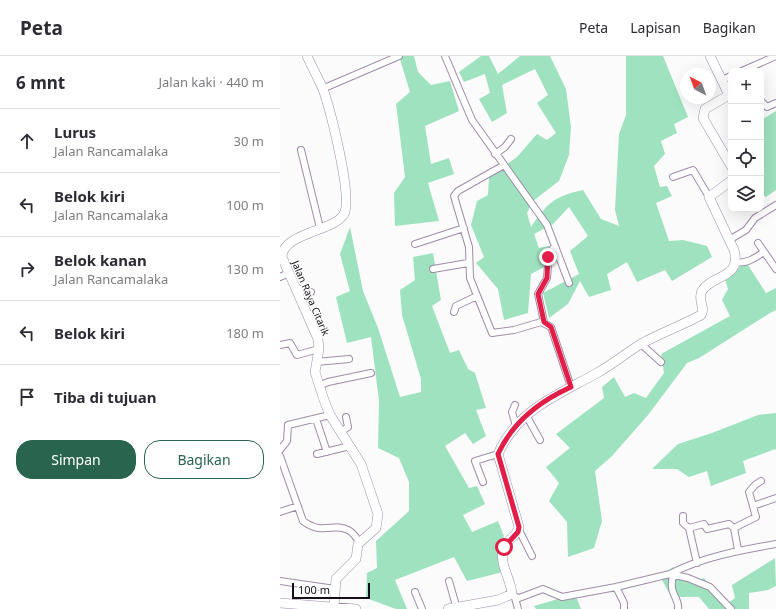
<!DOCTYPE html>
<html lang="id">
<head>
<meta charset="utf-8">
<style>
  body { margin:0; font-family:"Noto Sans",sans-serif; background:#f7f7f7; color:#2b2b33 }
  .controls { position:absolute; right:12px; top:12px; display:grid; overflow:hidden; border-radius:8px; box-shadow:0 4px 16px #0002 }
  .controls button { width:36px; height:36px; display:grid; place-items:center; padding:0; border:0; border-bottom:1px solid #e1e1e2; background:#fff; color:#2b2b33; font:20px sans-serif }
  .compass { position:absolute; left:400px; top:12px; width:36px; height:36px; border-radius:50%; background:#fff; box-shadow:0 4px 16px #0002; rotate:319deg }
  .scale { position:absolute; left:12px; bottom:10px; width:78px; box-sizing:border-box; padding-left:4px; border:2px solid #160f19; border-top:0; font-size:11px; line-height:14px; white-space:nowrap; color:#160f19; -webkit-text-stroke:3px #fff; paint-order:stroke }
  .stop { position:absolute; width:12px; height:12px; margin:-9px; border:3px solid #e11d48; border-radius:50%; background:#fff }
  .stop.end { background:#e11d48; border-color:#fff; box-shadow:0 1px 4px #0008 }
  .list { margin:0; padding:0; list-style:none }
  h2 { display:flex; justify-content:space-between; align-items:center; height:52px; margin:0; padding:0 16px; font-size:17px }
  h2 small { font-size:13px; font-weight:400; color:#7c7c81 }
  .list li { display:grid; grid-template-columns:26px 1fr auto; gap:12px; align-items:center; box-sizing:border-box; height:64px; padding:0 16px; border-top:1px solid #e1e1e2 }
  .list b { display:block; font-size:15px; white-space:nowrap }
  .list p { margin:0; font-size:13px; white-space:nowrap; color:#7c7c81 }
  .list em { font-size:13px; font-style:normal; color:#7c7c81 }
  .actions { display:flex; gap:8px; padding:12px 16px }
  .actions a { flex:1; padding:9px 0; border:1px solid #29644e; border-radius:16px; text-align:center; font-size:14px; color:#29644e }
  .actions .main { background:#29644e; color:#fff }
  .icon { flex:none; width:22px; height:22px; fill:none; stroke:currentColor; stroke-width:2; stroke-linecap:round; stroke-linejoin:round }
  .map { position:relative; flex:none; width:496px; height:553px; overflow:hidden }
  header { display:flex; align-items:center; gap:24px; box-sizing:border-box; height:56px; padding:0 20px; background:#fff; border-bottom:1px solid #e1e1e2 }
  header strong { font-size:19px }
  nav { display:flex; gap:22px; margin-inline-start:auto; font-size:14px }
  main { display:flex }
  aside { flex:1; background:#fff }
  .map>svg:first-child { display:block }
</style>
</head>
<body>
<header>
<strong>Peta</strong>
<nav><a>Peta</a><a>Lapisan</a><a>Bagikan</a></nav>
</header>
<main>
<aside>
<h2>6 mnt<small>Jalan kaki · 440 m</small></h2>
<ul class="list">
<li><svg class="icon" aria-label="ahead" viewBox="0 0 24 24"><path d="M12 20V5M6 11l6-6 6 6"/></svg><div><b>Lurus</b><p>Jalan Rancamalaka</p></div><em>30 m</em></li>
<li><svg class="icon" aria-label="left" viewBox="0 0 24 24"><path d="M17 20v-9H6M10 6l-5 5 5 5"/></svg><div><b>Belok kiri</b><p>Jalan Rancamalaka</p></div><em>100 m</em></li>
<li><svg class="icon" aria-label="right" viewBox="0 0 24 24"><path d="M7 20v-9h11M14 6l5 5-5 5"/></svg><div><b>Belok kanan</b><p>Jalan Rancamalaka</p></div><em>130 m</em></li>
<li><svg class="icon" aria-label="left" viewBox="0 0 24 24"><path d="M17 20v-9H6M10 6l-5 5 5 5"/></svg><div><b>Belok kiri</b></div><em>180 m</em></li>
<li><svg class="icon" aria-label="arrive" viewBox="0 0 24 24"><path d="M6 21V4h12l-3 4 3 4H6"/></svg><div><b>Tiba di tujuan</b></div></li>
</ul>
<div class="actions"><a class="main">Simpan</a><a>Bagikan</a></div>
</aside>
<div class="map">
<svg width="496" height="553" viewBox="0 0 496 553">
  <rect width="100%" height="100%" fill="#fbfbfb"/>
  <path fill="#9ee2bf" d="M119,0H134L138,16L151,29L170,25L179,55L145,70L151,108L169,102L174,118L148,127L159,165L115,170L114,137L125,121L116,48L130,36Z
    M201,0H209L218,18L240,0H270L286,33L291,71L289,99L279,125L253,145L247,157L251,171C267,147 275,140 303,134L321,163L339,170L335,154L339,78L346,59V0H383L408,61L394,68L397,77L381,85L385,98L374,110L380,131L387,130L392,140L376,147L389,185L403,184L427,190L432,201L392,225L385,214L357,226L347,206L327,218L331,234L309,241L300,225L288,248L269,262L263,237L299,218L290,195L308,180L289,151L273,168L254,178L259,192L269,190L274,206L251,218L248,257L224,264L218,233L196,207L204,201L191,169L197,145L208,139L209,121L237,101L257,78L267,84L276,77L257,47L268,39L255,13L222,29L227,57L212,66L199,43L210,37L205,18L184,26L179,16Z
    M496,55V134L486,141L481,137V64Z
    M70,171L83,235L98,272L120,341L141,336V323L122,259L120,234L135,224L133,201L153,197L161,244L152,250L170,297L179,294L188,313L195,317L206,352L196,354L206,380L193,388L185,377L165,390L189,432L197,430L205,448L183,459L192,476L218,465L224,480L220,497L223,516L187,525L174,501L115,524L127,553H116L86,542L87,517L97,512L96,485L129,455V426L119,402L98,392L99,345L91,281L67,287L56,241L70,235L60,198Z
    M466,206L486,237L496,232V254L490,257L419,302L407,307L368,359L332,400L315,415L322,465L314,492L288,501L287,466L269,445L279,427L266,411L290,392L276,378L324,342L322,331L334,321L345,341L354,337L366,342L384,317L381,298L450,260L442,244L448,233L445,223Z
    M496,357V394L495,393L463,405L466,417L431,430L427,415L409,421L397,413H372L398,388L432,377L478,359Z
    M495,502L496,530L488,534L469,537V553H429L419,541H391L380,520L393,511L412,526L424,522L446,549L455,542L452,529Z
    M295,538L301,553H256L254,550Z"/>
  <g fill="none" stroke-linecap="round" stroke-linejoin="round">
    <defs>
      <path id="street" d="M165,0L192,64L267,169L289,227
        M462,15L496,0
        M442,24L451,20
        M42,33L119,0
        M481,45L487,51L496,47
        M21,94L40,172
        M215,98L225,91L231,83
        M224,109L178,135L174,140L189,191L190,222L212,277L234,274L261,266L271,271L291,331
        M393,121L413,114L429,141
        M449,184L466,174L475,162L496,149
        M478,187L496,213
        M135,188L184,172
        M456,206C467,208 475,202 484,196
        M153,213L188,207
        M0,221L9,217
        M16,232L31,236
        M174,256L176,250L197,240
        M264,266L258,238L267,222L269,197L275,190
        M361,288L381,306
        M0,289L10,287L17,299L39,293
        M36,306L69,303
        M39,330L48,326L91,317
        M235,349L232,356L236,370
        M246,359L260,384
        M36,363L47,396
        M61,376L68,371L66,361
        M0,394L7,385L8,369L50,359
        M37,398L70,390
        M0,400L23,465C43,480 54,466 68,474C73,476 76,482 79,485
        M203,426L195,405L218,398
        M473,450L496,442
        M0,456L18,450
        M403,460V467L409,472L417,507
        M409,472L424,468L427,473L449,468L454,472
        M239,474L252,500
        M458,494L454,472L476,461L469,436L475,429L481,425
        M390,518C422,501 461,494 496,488
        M393,520C388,539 400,542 398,553
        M0,525L55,533
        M169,525L177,553
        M336,531L344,547V553
        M135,536L142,553
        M231,539L239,542L263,533L282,541L336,531L390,518L408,522L430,531L451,553
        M235,542L238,553"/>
      <path id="secondary" d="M27,0C32,11 38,22 43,33C50,53 73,141 64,158C55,175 2,177 2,201L38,283L39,293L35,316L44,344L50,359L81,408L98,458L96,472L78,488L76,503L56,523L54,551
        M430,0L449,39L425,53L423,62L451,110
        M0,547L76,553
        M168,553L218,544L232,538C231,522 218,508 224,491C227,483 238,480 239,471L218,398C238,353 278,339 317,317C333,308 346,297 361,288C380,277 401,270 421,259C426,252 417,243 422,235C432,218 462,223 454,194L429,141L451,125"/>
    </defs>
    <use href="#street" stroke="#9e8ca7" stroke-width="8"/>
    <use href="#secondary" stroke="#9e8ca7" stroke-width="10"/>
    <use href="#street" stroke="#fff" stroke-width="6"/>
    <use href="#secondary" stroke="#fff" stroke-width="9"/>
  </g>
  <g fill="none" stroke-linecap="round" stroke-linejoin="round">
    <path stroke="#e11d48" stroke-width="5" d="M224,491L238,476L239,471L218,398C233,365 260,345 291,331L271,271L264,266L258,238L267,222L268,201"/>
  </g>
  <g text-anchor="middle" stroke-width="3" stroke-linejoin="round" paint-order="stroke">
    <g font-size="10" fill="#160f19" stroke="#fff">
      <text transform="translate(31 242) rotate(67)" y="4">Jalan Raya Citarik</text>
    </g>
  </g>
</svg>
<div class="controls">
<button>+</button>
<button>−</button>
<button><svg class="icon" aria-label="locate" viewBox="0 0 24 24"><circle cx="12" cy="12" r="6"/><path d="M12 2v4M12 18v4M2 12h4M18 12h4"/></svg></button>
<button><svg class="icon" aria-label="layers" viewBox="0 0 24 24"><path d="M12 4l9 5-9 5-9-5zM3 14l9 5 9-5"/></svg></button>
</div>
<svg class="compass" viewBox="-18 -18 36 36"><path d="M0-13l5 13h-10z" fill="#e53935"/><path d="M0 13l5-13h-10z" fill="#7c7c81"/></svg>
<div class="scale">100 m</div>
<div class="stop" style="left:224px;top:491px"></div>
<div class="stop end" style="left:268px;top:201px"></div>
</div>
</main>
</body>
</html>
